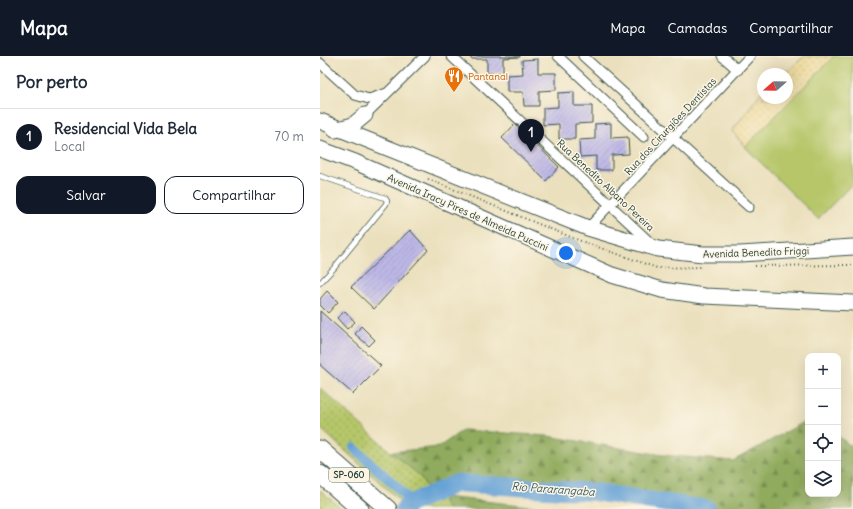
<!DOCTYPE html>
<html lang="pt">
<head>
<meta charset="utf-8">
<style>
  body { margin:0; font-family:Delius,sans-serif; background:#f6f6f7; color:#1f2937 }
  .controls { position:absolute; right:12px; bottom:12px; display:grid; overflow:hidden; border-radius:8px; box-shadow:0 4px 16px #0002 }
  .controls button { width:36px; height:36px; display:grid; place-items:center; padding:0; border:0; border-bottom:1px solid #e0e1e3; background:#fff; color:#1f2937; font:20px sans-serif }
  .compass { position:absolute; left:437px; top:12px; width:36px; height:36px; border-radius:50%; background:#fff; box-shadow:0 4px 16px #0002; rotate:250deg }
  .you { position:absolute; left:246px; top:197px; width:14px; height:14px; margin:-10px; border:3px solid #fff; border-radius:50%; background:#1a73e8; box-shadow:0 0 0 6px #1a73e833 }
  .badge { display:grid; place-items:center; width:26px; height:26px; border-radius:50%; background:#111827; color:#fff; font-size:13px; font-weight:700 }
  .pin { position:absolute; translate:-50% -33px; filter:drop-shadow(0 1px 2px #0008) }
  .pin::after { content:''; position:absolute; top:21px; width:14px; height:12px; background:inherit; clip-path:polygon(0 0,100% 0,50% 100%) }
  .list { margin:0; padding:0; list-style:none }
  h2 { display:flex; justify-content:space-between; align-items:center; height:52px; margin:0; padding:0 16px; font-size:17px }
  h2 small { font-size:13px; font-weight:400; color:#747a83 }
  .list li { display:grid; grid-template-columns:26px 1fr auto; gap:12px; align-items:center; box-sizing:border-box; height:56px; padding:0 16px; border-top:1px solid #e0e1e3 }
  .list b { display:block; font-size:15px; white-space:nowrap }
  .list p { margin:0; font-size:13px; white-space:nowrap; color:#747a83 }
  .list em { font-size:13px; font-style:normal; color:#747a83 }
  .actions { display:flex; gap:8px; padding:12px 16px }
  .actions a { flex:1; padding:9px 0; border:1px solid #111827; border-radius:12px; text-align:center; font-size:14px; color:#111827 }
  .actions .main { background:#111827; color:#fff }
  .icon { flex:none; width:22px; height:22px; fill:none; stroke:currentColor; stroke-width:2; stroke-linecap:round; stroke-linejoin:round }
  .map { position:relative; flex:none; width:533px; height:453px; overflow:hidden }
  header { display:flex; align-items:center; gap:24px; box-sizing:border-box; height:56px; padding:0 20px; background:#111827; color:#fff }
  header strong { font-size:19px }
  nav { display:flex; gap:22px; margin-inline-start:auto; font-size:14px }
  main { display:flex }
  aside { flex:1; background:#fff }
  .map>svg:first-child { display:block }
</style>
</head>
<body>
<header>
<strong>Mapa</strong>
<nav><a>Mapa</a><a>Camadas</a><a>Compartilhar</a></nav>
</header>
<main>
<aside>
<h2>Por perto<small></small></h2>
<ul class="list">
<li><span class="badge">1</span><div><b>Residencial Vida Bela</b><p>Local</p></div><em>70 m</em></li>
</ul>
<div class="actions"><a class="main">Salvar</a><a>Compartilhar</a></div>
</aside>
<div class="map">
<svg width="533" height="453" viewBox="0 0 533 453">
  <defs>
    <pattern id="grass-dots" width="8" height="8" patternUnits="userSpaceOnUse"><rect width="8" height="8" fill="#b6c669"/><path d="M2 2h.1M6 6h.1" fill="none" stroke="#93a257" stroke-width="1.8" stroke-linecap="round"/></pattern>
    <pattern id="forest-firs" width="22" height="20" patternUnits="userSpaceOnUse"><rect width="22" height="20" fill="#90ab5d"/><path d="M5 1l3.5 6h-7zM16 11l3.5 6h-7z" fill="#758c4e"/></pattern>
    <pattern id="sand-dots" width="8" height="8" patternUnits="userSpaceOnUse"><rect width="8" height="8" fill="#eeda9e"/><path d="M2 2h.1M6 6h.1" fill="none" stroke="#ccbc89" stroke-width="1.8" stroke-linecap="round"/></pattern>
    <pattern id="building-hatch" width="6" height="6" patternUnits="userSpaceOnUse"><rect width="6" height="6" fill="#beb8e7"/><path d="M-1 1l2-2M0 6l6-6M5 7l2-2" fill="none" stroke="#9a97bc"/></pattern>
  </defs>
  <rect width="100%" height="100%" fill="#fcf5e5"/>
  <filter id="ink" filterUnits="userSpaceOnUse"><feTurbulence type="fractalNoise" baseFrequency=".025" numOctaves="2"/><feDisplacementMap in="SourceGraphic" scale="8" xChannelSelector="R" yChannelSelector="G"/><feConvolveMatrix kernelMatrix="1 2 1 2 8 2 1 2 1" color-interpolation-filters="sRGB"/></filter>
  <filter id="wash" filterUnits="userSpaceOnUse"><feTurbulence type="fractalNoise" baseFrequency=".012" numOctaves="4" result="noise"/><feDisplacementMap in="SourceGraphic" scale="16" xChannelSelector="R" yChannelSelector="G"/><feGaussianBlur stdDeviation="0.9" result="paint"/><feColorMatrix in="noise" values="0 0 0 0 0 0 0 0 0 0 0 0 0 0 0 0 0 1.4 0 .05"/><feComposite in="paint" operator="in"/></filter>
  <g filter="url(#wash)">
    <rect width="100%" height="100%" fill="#ebe0bd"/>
    <path fill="url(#grass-dots)" stroke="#6a824e" d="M0,332L71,396L99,419L111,438L124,441L123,446L128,453H89L0,372Z
      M0,434L1,435L22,453H0Z"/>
    <path fill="url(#forest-firs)" stroke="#587448" d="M488,364V438H518V380L528,388L533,390V453H387L274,436L137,427L111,438L99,419L71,396L119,391L143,374L227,380L343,399L413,405Z
      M124,441L239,453H128L123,446Z"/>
    <path fill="url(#sand-dots)" stroke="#868c69" d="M485,0H514L425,91L412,75L443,34V42H467V18H464Z"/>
    <path fill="#b6c669" stroke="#6a824e" d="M514,0H533V127L498,163L425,91Z"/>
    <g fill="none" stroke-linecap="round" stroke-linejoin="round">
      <path stroke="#65a1d6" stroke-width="10" d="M34,392L76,430L92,447"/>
      <path stroke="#65a1d6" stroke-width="18" d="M84,453L89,448L137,427L274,436L387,453"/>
    </g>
    <g id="blocks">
      <path fill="url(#building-hatch)" d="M151,0H200V1L183,2V17H167V3H151Z
        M218,3V17H236V34L219,35V50H204L203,36H187V19L203,18L202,4Z
        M254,36V50H272V67L255,68V83H239V68L223,69V52L238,51V37Z
        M291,67V82L308,81L309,98L292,99V114H276V100L260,101L259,84L275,83V68Z
        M195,68L239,111L226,125L182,82Z
        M90,174L108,194L54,253L31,231Z
        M7,235L18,246L8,257L0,249V243Z
        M0,255L61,310L33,338L0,309Z
        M25,255L35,266L27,273L17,262Z
        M41,270L55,284L49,290L35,278Z"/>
    </g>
  </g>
  <g filter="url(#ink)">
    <use href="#blocks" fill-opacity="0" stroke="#3e5549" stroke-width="1"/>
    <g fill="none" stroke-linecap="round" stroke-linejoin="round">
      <defs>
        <path id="service" d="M0,120L65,142L67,145L66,148L14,212L0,227"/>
        <path id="minor" d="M131,0L334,190
          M238,0L324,81
          M263,0L429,151
          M402,0L418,14
          M0,7L35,39L49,43L67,37
          M43,63L45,59L105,0
          M268,172L430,0"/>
        <path id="primary" d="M0,65L268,172L338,193L383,198H420L533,191
          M15,74L33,69L45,59
          M0,93L35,106L292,219L342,234L384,240L533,247"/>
        <path id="motorway" d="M0,393L68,453
          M0,418L40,453"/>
      </defs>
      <use href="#service" stroke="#3e5549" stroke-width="6"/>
      <use href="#minor" stroke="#3e5549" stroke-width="11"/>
      <use href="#primary" stroke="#3e5549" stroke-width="17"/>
      <use href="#motorway" stroke="#3e5549" stroke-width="19"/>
      <path stroke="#3e5549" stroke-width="2" stroke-dasharray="1 3" stroke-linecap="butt" d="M108,123L258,184L337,212L381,211
        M435,210L533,209"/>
      <use href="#service" stroke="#fff" stroke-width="4.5"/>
      <use href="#minor" stroke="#fff" stroke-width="9"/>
      <use href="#primary" stroke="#fff" stroke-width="15"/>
      <use href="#motorway" stroke="#fff" stroke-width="17"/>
    </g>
  </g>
  <defs>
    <symbol id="restaurant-pin" viewBox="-11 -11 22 30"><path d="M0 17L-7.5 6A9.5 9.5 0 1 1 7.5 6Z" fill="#e8710a" stroke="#fcf5e5"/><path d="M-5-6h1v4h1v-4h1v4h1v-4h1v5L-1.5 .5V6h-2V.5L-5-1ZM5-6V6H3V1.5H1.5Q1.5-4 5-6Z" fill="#fff"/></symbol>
  </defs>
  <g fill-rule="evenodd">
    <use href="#restaurant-pin" x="123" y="9" width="22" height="30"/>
  </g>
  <g text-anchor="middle" stroke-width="3" stroke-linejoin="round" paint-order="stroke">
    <rect fill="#fcf5e5" stroke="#617469" stroke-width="1" x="9" y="412" width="40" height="14" rx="3"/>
    <g font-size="9" font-weight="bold" fill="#1f3d34">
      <text x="29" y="422">SP-060</text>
    </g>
    <g font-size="10" fill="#c56008" stroke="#fcf5e5" text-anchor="start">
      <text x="148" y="24">Pantanal</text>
    </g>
    <g font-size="10" fill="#1f3d34" stroke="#fcf5e5">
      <text transform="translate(350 70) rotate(-47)" y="4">Rua dos Cirurgiões Dentistas</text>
      <text transform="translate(286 129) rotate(43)" y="4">Rua Benedito Albano Pereira</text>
      <text transform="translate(148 156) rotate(24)" y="4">Avenida Iracy Pires de Almeida Puccini</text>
      <text transform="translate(436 196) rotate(-2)" y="4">Avenida Benedito Friggi</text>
    </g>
    <g font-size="11" font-style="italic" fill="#345b65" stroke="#fcf5e5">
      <text transform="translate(233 433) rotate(4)" y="4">Rio Pararangaba</text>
    </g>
  </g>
</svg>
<div class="controls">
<button>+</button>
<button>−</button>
<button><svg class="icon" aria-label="locate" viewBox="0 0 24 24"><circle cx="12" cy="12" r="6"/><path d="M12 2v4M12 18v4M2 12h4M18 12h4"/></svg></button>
<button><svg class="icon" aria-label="layers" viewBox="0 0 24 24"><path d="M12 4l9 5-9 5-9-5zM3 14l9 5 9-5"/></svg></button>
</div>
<svg class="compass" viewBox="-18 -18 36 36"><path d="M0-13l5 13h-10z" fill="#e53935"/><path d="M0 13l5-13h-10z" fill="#747a83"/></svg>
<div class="you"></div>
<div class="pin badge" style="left:211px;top:96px">1</div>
</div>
</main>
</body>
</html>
